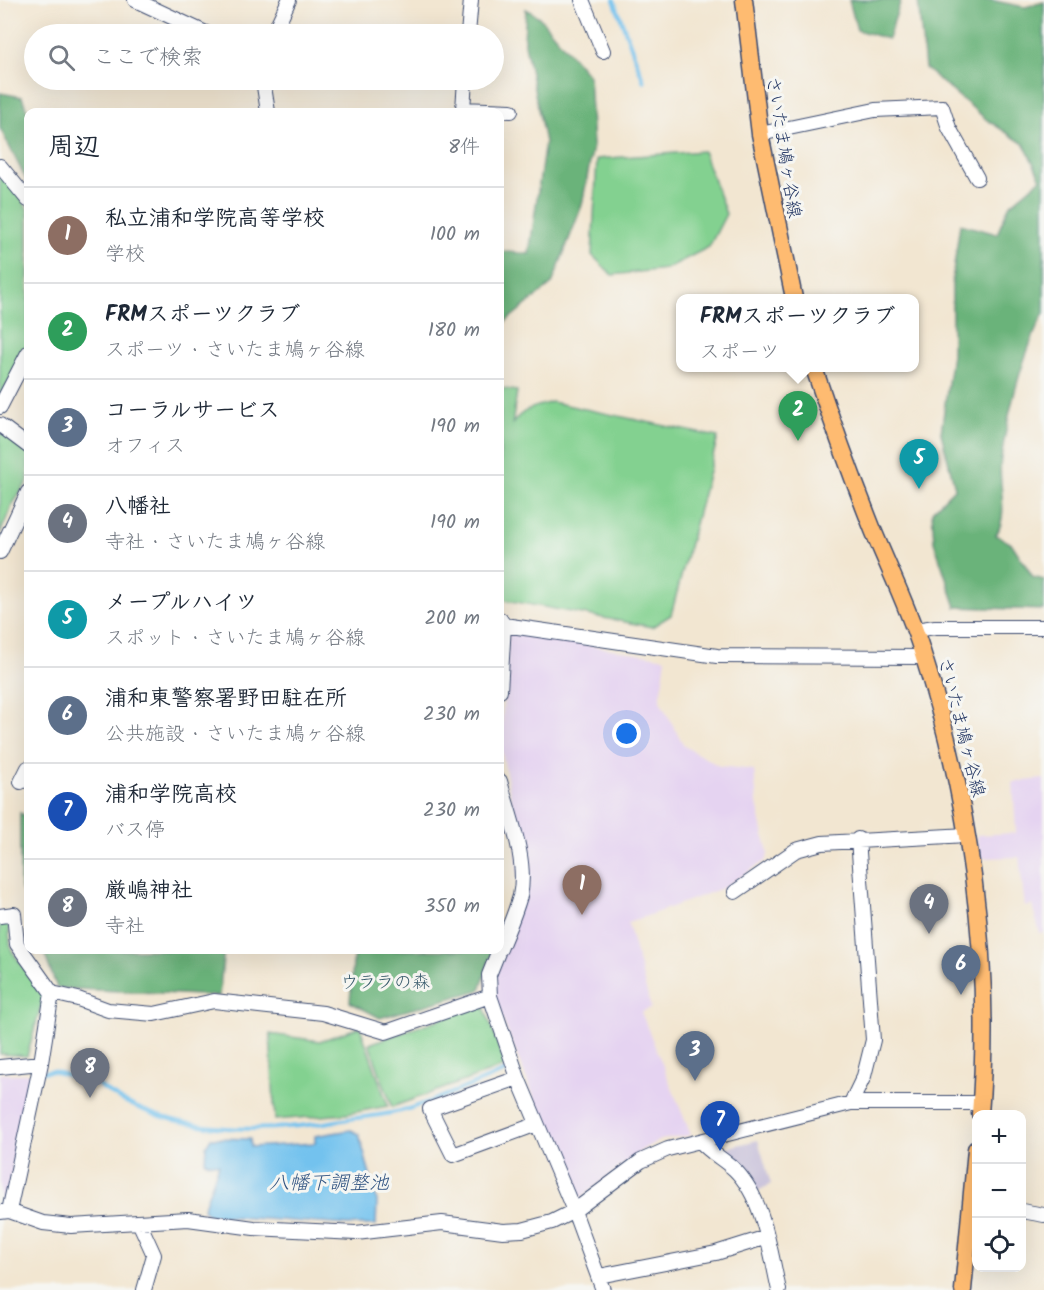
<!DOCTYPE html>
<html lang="ja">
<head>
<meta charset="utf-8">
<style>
  body { margin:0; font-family:Kalam,"Klee One",sans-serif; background:#f6f6f7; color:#1f2937 }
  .controls { position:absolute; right:18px; bottom:18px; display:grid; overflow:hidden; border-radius:12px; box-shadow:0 6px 24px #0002 }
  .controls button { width:54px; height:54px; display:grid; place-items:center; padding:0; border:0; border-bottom:2px solid #e0e1e3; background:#fff; color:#1f2937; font:30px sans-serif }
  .you { position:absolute; left:627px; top:734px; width:21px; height:21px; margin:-15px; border:4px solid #fff; border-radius:50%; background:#1a73e8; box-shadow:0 0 0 9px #1a73e833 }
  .badge { display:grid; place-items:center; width:39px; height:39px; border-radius:50%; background:#d1495b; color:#fff; font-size:20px; font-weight:700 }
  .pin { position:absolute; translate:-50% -50px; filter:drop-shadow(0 2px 3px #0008) }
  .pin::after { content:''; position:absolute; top:32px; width:21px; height:18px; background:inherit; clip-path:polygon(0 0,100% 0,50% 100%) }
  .popup { position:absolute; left:676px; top:294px; width:243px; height:78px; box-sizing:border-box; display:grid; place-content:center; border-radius:12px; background:#fff; filter:drop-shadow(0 2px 4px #0005); font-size:20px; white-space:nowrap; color:#747a83 }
  .popup b { font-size:22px; color:#1f2937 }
  .popup::after { content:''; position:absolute; left:50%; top:100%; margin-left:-12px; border:12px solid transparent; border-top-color:#fff }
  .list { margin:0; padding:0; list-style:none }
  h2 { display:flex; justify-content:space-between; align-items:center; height:78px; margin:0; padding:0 24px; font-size:26px }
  h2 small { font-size:20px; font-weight:400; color:#747a83 }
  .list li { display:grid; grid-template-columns:39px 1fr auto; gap:18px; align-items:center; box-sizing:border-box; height:96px; padding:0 24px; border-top:2px solid #e0e1e3 }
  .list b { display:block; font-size:22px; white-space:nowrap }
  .list p { margin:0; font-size:20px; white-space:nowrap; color:#747a83 }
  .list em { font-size:20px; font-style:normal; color:#747a83 }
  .icon { flex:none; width:33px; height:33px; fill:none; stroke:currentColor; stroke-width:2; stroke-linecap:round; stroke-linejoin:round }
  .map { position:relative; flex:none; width:1044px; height:1290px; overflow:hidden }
  .search { position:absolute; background:#fff; box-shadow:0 6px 24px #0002; left:24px; top:24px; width:480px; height:66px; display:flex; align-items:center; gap:15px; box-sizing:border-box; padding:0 21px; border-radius:33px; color:#747a83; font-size:22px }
  .panel { position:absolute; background:#fff; box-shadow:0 6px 24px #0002; left:24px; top:108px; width:480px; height:846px; border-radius:12px }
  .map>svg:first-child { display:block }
</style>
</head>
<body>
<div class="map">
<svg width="1044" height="1290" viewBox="0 0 1044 1290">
  <rect width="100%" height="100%" fill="#f6f6f2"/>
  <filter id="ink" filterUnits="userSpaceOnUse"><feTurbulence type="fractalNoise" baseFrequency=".0167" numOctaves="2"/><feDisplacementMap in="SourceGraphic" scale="12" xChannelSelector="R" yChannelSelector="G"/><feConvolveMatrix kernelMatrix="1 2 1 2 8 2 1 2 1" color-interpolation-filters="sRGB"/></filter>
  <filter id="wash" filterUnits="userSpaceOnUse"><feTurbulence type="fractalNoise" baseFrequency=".008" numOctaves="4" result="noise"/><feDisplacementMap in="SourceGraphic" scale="24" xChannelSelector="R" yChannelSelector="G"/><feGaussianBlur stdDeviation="1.35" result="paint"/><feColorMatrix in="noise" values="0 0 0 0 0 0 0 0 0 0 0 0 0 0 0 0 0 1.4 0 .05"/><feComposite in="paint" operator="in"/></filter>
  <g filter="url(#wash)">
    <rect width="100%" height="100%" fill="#f2e6d1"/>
    <path fill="#e5d3f1" d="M508,632L666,658L660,701L684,746L719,766L754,770L757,804L768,854L765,861L723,888L628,923L651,1008L641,1012L691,1135L660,1140L643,1149L580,1198L574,1196L488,983L519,907L515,820L501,746Z
      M1044,779V933L1040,934L1032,905L1025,907L1019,857L980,858L977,835L1016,833L1013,782Z
      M0,1074H33L15,1148L8,1203L0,1207Z"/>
    <path fill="#c7c0d9" d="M758,1140L771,1184L756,1192L716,1150Z"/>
    <path fill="#83d190" stroke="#4f8077" stroke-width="1.5" d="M703,151L726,214L709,247L666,269L612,275L592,255L597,159Z
      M0,171L22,198L28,211V344L0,397Z
      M500,388L517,391L512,425C519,410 537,406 552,402L718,437L671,615L652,627L500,599Z
      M0,432L28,453V481L11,507L0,534Z
      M8,921L11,950L44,995L27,1056L0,1054V923Z
      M483,1004L506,1066L392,1107L369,1044Z
      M360,1027L388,1106L346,1114L275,1120L270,1034L320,1041Z"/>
    <path fill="#6ab37a" stroke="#42716c" stroke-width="1.5" d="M849,0H901L888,39L857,30Z
      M918,0H990L1025,7L1044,2V313C1021,357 1009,409 1001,458C997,483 1010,513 996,535L1012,544L1033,577L1044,580V610L956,607L934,542L932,511L955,488L941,433L952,354V280L960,224L997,234L1009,206L1041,179L1024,144L987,120L925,68Z
      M526,9L539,17L589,76L593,146L582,205L552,284L500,326V251L529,254L545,142L524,40Z
      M0,93L22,97L28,113V183L0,128Z
      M20,813L28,817V909L20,885Z
      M43,950H224L219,996L57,988Z
      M354,950H493L480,990L380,1018L350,1002Z"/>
    <path fill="#73c2ee" stroke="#4778a6" stroke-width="1.5" d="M351,1130L359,1134L377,1201L376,1225H348L209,1215L203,1209L219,1164L205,1162L206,1146L211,1138L250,1139L251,1147L315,1143V1136Z"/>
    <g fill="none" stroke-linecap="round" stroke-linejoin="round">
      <path stroke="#73c2ee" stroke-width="4" d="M614,0L644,82
        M41,1072L52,1071L89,1081
        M98,1085C170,1138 265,1134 349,1119C368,1116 389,1115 408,1109C441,1098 474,1084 506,1071"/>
    </g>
  </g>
  <g filter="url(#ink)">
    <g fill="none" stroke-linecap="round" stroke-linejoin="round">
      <defs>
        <path id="minor" d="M135,0L208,34
          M582,0L603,51
          M273,34L289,0
          M468,34L471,0
          M263,80L268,112
          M465,80L463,109L511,111
          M760,134L875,110L942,107L949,128L977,178
          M0,166L28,200
          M0,407L28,353
          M0,425L28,446
          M0,552L28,492
          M500,619L504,625L500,691
          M504,625L717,656L924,657
          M915,630L935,627H1044
          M500,781C509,815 528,860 520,896C515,914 507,932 500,949
          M21,782L28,768
          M735,892L796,850L822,843L967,835
          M0,916L14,914L17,944L52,993L41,1063L9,1211
          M499,950L489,975L490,996L518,1078L574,1211L603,1290
          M52,993L78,999L108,1010L154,1014L214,1001L323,1013L386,1032L490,996
          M0,1067L41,1063
          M518,1078L430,1109L453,1155L537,1124
          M851,1103L864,1076L873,1040L858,839
          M701,1142C711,1153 723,1159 734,1169C764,1198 770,1251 779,1290
          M1022,1211L1044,1215
          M0,1212L9,1211L43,1223L71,1226L188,1219L254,1228L356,1233L442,1223L503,1231L522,1230L552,1222L574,1211L641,1161L668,1149L851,1103H981
          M139,1222L154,1255L144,1290
          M599,1276L716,1253L767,1237"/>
        <path id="major" d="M744,0L760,134L794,298
          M814,368C832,422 852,477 873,530C889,569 908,607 921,648C969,797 993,958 980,1114
          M963,1290L976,1149"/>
      </defs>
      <use href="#minor" stroke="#3b4a6f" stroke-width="16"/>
      <use href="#major" stroke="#3b4a6f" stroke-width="19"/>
      <use href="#minor" stroke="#fff" stroke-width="14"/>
      <use href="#major" stroke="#febb71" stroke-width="16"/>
    </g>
  </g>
  <g text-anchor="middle" stroke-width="6" stroke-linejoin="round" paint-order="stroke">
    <g font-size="18" fill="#1b2f5e" stroke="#f6f6f2">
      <text transform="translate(784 147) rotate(81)" y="6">さいたま鳩ヶ谷線</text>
      <text transform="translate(962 727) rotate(76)" y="6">さいたま鳩ヶ谷線</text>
    </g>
    <g font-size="18" fill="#35586a" stroke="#f6f6f2">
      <text x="385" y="988">ウララの森</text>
    </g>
    <g font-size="20" font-style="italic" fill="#315482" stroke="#f6f6f2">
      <text x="329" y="1189">八幡下調整池</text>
    </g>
  </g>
</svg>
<div class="controls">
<button>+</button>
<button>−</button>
<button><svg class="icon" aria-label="locate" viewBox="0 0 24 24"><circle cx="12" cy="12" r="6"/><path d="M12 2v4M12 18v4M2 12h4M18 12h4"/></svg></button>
</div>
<div class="you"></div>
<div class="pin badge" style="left:582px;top:915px;background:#8d6e63">1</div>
<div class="pin badge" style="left:798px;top:441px;background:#2e9e5b">2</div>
<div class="popup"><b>FRMスポーツクラブ</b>スポーツ</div>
<div class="pin badge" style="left:695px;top:1081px;background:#5c6f8a">3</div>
<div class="pin badge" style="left:929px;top:934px;background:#6b7280">4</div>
<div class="pin badge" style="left:919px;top:489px;background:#0f9aa8">5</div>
<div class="pin badge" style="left:961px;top:995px;background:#5c6f8a">6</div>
<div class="pin badge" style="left:720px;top:1151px;background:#1a4fb4">7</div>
<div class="pin badge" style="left:90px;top:1098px;background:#6b7280">8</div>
<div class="search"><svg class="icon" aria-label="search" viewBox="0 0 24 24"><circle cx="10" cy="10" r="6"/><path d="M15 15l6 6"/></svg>ここで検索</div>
<section class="panel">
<h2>周辺<small>8件</small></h2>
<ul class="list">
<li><span class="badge" style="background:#8d6e63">1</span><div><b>私立浦和学院高等学校</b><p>学校</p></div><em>100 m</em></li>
<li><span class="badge" style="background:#2e9e5b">2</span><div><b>FRMスポーツクラブ</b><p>スポーツ · さいたま鳩ヶ谷線</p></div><em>180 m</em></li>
<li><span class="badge" style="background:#5c6f8a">3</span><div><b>コーラルサービス</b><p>オフィス</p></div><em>190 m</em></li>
<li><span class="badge" style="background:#6b7280">4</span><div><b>八幡社</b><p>寺社 · さいたま鳩ヶ谷線</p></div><em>190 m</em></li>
<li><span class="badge" style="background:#0f9aa8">5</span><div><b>メープルハイツ</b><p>スポット · さいたま鳩ヶ谷線</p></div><em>200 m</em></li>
<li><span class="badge" style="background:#5c6f8a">6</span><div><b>浦和東警察署野田駐在所</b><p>公共施設 · さいたま鳩ヶ谷線</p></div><em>230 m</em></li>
<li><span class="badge" style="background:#1a4fb4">7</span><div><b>浦和学院高校</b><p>バス停</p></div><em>230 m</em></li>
<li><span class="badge" style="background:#6b7280">8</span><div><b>厳嶋神社</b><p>寺社</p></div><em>350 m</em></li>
</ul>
</section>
</div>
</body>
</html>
